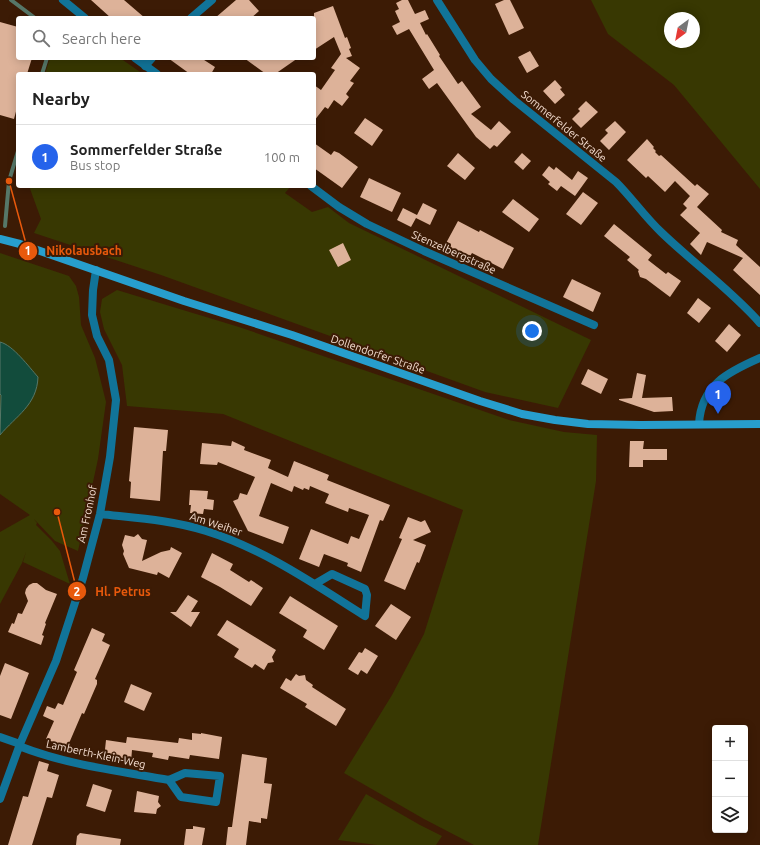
<!DOCTYPE html>
<html lang="en">
<head>
<meta charset="utf-8">
<style>
  body { margin:0; font-family:Ubuntu,sans-serif; background:#f6f6f6; color:#222 }
  .controls { position:absolute; right:12px; bottom:12px; display:grid; overflow:hidden; border-radius:4px; box-shadow:0 2px 10px #0003 }
  .controls button { width:36px; height:36px; display:grid; place-items:center; padding:0; border:0; border-bottom:1px solid #e0e0e0; background:#fff; color:#222; font:20px sans-serif }
  .compass { position:absolute; left:664px; top:12px; width:36px; height:36px; border-radius:50%; background:#fff; box-shadow:0 2px 10px #0003; rotate:212deg }
  .you { position:absolute; left:532px; top:331px; width:14px; height:14px; margin:-10px; border:3px solid #fff; border-radius:50%; background:#1a73e8; box-shadow:0 0 0 6px #1a73e833 }
  .badge { display:grid; place-items:center; width:26px; height:26px; border-radius:50%; background:#2563eb; color:#fff; font-size:13px; font-weight:700 }
  .pin { position:absolute; translate:-50% -33px; filter:drop-shadow(0 1px 2px #0008) }
  .pin::after { content:''; position:absolute; top:21px; width:14px; height:12px; background:inherit; clip-path:polygon(0 0,100% 0,50% 100%) }
  .list { margin:0; padding:0; list-style:none }
  h2 { display:flex; justify-content:space-between; align-items:center; height:52px; margin:0; padding:0 16px; font-size:17px }
  h2 small { font-size:13px; font-weight:400; color:#767676 }
  .list li { display:grid; grid-template-columns:26px 1fr auto; gap:12px; align-items:center; box-sizing:border-box; height:64px; padding:0 16px; border-top:1px solid #e0e0e0 }
  .list b { display:block; font-size:15px; white-space:nowrap }
  .list p { margin:0; font-size:13px; white-space:nowrap; color:#767676 }
  .list em { font-size:13px; font-style:normal; color:#767676 }
  .icon { flex:none; width:22px; height:22px; fill:none; stroke:currentColor; stroke-width:2; stroke-linecap:round; stroke-linejoin:round }
  .map { position:relative; flex:none; width:760px; height:845px; overflow:hidden }
  .search { position:absolute; background:#fff; box-shadow:0 2px 10px #0003; left:16px; top:16px; width:300px; height:44px; display:flex; align-items:center; gap:10px; box-sizing:border-box; padding:0 14px; border-radius:4px; color:#767676; font-size:15px }
  .panel { position:absolute; background:#fff; box-shadow:0 2px 10px #0003; left:16px; top:72px; width:300px; height:116px; border-radius:4px }
  .map>svg:first-child { display:block }
</style>
</head>
<body>
<div class="map">
<svg width="760" height="845" viewBox="0 0 760 845">
  <rect width="100%" height="100%" fill="#3c1b05"/>
  <path fill="#383802" fill-rule="evenodd" d="M591,0H760V189L674,85L608,34ZM670,18H694V42H670Z
    M50,58H120L143,74H45Z
    M29,186H291L285,193L312,212L328,207L349,223L591,340L558,408L485,392L161,275L34,233L41,219Z
    M0,253L69,276L76,286L79,297L81,325L95,358L106,402L98,459L78,551L55,541L34,519L37,523L36,525L52,541L60,551L70,584L23,562L26,552L22,563L0,604V532L30,515L0,494Z
    M117,290L239,327L509,420L564,432L597,435L596,481L538,845H474L424,819L344,773L392,695L424,634L463,510L223,414L127,406L122,365L104,329L100,312L102,299Z
    M366,794L420,825L442,836L436,845H377L338,840Z"/>
  <path fill="#124c3c" stroke="#567768" d="M0,342C13,345 29,367 38,377C37,405 16,416 0,435L1,395L0,394Z"/>
  <g fill="none" stroke-linecap="round" stroke-linejoin="round">
    <path stroke="#567768" stroke-width="4" d="M11,0L35,18
      M42,74L47,58
      M5,226L9,181L18,151"/>
  </g>
  <path fill="#ddb299" d="M91,0H124L145,18H111Z
    M236,0H249L259,11L251,18H215Z
    M402,0H408L415,14L425,10L429,19L420,23L426,35L427,34L440,55L439,56L458,84L462,81L481,107L471,114L491,130L499,121L511,132L497,147L494,145L490,149L476,137L437,83L429,89L422,79L434,70L409,29L397,35L392,26L400,22L395,11L399,9L396,3Z
    M504,0H510L524,28L509,35L495,4Z
    M333,6L345,38L347,37L351,48L349,49L352,56L346,58L360,68L350,81L354,83L346,94L349,97L342,106L334,100L328,109L325,107L314,121V85L321,90L335,70L331,68L341,54L334,37L314,50V13Z
    M0,22L18,27V58H32L27,74H18V104L14,119L0,115Z
    M530,51L539,66L527,73L518,57Z
    M168,58H201L215,67L211,74H190Z
    M244,58H298L275,74H266Z
    M555,80L562,88L560,89L565,95L555,104L543,91Z
    M586,101L598,112L581,128L572,119L580,111L578,109Z
    M365,118L383,130L372,146L354,133Z
    M615,121L626,132L609,150L600,141L608,133L605,130Z
    M647,139L654,147L653,148L656,151L655,152L659,156L661,155L695,186L697,184L709,194L697,207L722,230L721,232L738,240L736,245L760,267V295L733,270L743,258L707,242L701,255L690,244L700,233L680,215L687,208L683,204L690,196L675,181L665,192L648,176L646,178L627,160Z
    M314,143L331,155L334,151L339,153L358,167L342,188L314,168Z
    M458,153L475,168L465,180L447,166Z
    M522,153L531,161L523,170L514,162Z
    M549,166L554,170L556,167L572,180L578,171L588,178L575,196L561,186L557,191L548,184L550,182L542,175Z
    M369,178L401,193L392,212L360,197Z
    M583,192L598,203L581,225L566,214Z
    M513,199L539,219L529,232L502,212Z
    M423,203L437,210L430,225L416,218L411,227L397,220L403,208L417,215Z
    M458,221L479,232L480,230L514,248L503,269L472,253L469,258L445,245Z
    M614,224L652,255L648,260L666,274L668,272L681,281L670,297L646,279L640,277L638,271L639,270L627,260L630,257L604,236Z
    M343,243L351,260L338,267L329,250Z
    M572,279L601,293L593,312L563,297Z
    M698,298L711,308L699,323L687,313Z
    M729,324L741,335L727,352L715,341Z
    M588,369L608,379L601,394L581,384Z
    M637,373L646,375L642,398L672,397L673,411L654,412L619,400V399L632,398Z
    M134,427L168,430L166,451H163L160,501L130,498L131,482L129,481L130,470Z
    M232,441L245,447L244,450L271,460L268,468L288,477L294,461L329,475L327,480L390,505L383,521L380,520L361,572L347,566L348,563L324,554L319,567L299,559L311,529L348,544L351,536L359,539L369,515L349,508L348,512L325,503L329,494L310,486L309,490L304,488L303,490L294,486L292,492L271,483L259,516L289,527L283,544L248,531L233,501L238,499L240,493L247,495L255,477L218,462L217,465L200,464L202,443L231,446Z
    M630,441H644L643,449H667V460H643V467H629Z
    M190,490L208,491L207,499L214,500L213,510L204,509L203,514L190,513L191,505H189Z
    M408,517L421,522L425,520L431,532L413,540L426,545L419,563L417,562L405,590L384,581L402,539L399,538Z
    M138,534L142,539L147,540L142,561L161,552L170,550L171,547L182,553L169,578L158,572L157,575L129,568L123,554L124,551L122,545L125,535L134,537Z
    M212,553L233,564L230,570L249,582L251,580L263,588L251,606L220,587L201,577Z
    M33,583H37L46,590L57,594L45,623L46,624L42,635L44,636L41,645L8,632L12,623L14,624L18,613L22,614L28,601L25,593L26,589L29,585Z
    M188,595L198,601L191,612H200L191,627L170,612H176Z
    M290,596L338,626L324,650L303,637L307,630L279,613Z
    M391,604L411,617L396,640L375,626Z
    M227,620L276,650L272,657L274,662L268,663L264,670L255,664L252,668L234,657L239,649L217,635Z
    M92,628L105,634L102,641L110,645L95,679L97,680V684L84,714L82,713L67,748L46,739L54,721L43,716L47,706L55,709L58,703L63,705L77,672L74,670Z
    M365,648L378,656L367,674L361,670L358,675L348,669L359,652L362,653Z
    M5,663L29,673L11,719L0,715V676Z
    M296,674L299,676L305,675L306,680L313,685L312,687L346,709L336,726L305,707L307,704L280,688L286,678L291,681Z
    M131,684L152,693L144,711L124,702Z
    M192,733L201,734V733L222,737L219,759L190,755L189,759L169,756L168,760L152,757L153,753L132,750L131,762L104,759L106,740L126,743L127,737L178,743L179,738L192,740Z
    M242,754L267,758L264,783L272,784L267,819L261,818V823L249,821L246,845H226L228,827H232Z
    M39,761L49,764L47,771L59,775L52,798L47,797L32,845H8L23,796L28,797Z
    M93,784L112,790L105,812L86,806Z
    M137,791L159,796L158,802L161,806L157,809L156,814L134,812Z
    M193,826L205,828L202,845H184L186,829H193Z
    M80,833L121,839L120,845H76L77,836Z"/>
  <g fill="none" stroke-linecap="round" stroke-linejoin="round">
    <path stroke="#117499" stroke-width="8" d="M63,0L85,18
      M437,0L475,60L491,79L514,100L616,182C632,198 645,217 661,232C693,263 730,289 760,323
      M191,18L212,0
      M135,58L157,74
      M145,66L152,58
      M311,186L339,207L367,224L424,251L594,325
      M699,424C701,385 728,372 760,358
      M100,514C136,518 172,520 206,531C264,549 314,584 365,616L367,595L365,589L332,574L315,584
      M0,737L20,744
      M19,746C67,765 119,771 169,780L181,797L216,802L220,776L185,773L169,780
      M0,799L20,744L56,661L83,578L100,514L110,457L116,400L109,360L97,336L92,315L93,290L96,270"/>
    <path stroke="#279ecd" stroke-width="8" d="M0,239L20,244L184,301L292,335L480,401L522,414L555,420L588,424L641,425L760,424"/>
  </g>
  <g text-anchor="middle" stroke-width="4" stroke-linejoin="round" paint-order="stroke">
    <g font-size="11" fill="#f3dccf" stroke="#3c1b05">
      <text transform="translate(564 126) rotate(39)" y="4">Sommerfelder Straße</text>
      <text transform="translate(454 252) rotate(24)" y="4">Stenzelbergstraße</text>
      <text transform="translate(378 354) rotate(19)" y="4">Dollendorfer Straße</text>
      <text transform="translate(87 514) rotate(-78)" y="4">Am Fronhof</text>
      <text transform="translate(216 524) rotate(18)" y="4">Am Weiher</text>
      <text transform="translate(96 754) rotate(12)" y="4">Lamberth-Klein-Weg</text>
    </g>
  </g>
  <path fill="none" stroke="#e8590c" stroke-width="1.5" d="M9 181L28 251M57 512L77 591"/>
  <g fill="#e8590c" stroke="#3c1b05" stroke-width="1.5">
    <circle cx="9" cy="181" r="4"/>
    <circle cx="57" cy="512" r="4"/>
    <circle cx="28" cy="251" r="10"/>
    <circle cx="77" cy="591" r="10"/>
  </g>
  <g font-size="12" text-anchor="middle" font-weight="bold" fill="#fff">
    <text x="28" y="255">1</text>
    <text x="77" y="596">2</text>
  </g>
  <g font-size="12" text-anchor="middle" font-weight="bold" fill="#e8590c" stroke="#3c1b05" stroke-width="4" stroke-linejoin="round" paint-order="stroke">
    <text x="84" y="255">Nikolausbach</text>
    <text x="123" y="596">Hl. Petrus</text>
  </g>
</svg>
<div class="controls">
<button>+</button>
<button>−</button>
<button><svg class="icon" aria-label="layers" viewBox="0 0 24 24"><path d="M12 4l9 5-9 5-9-5zM3 14l9 5 9-5"/></svg></button>
</div>
<svg class="compass" viewBox="-18 -18 36 36"><path d="M0-13l5 13h-10z" fill="#e53935"/><path d="M0 13l5-13h-10z" fill="#767676"/></svg>
<div class="you"></div>
<div class="pin badge" style="left:718px;top:414px">1</div>
<div class="search"><svg class="icon" aria-label="search" viewBox="0 0 24 24"><circle cx="10" cy="10" r="6"/><path d="M15 15l6 6"/></svg>Search here</div>
<section class="panel">
<h2>Nearby<small></small></h2>
<ul class="list">
<li><span class="badge">1</span><div><b>Sommerfelder Straße</b><p>Bus stop</p></div><em>100 m</em></li>
</ul>
</section>
</div>
</body>
</html>
